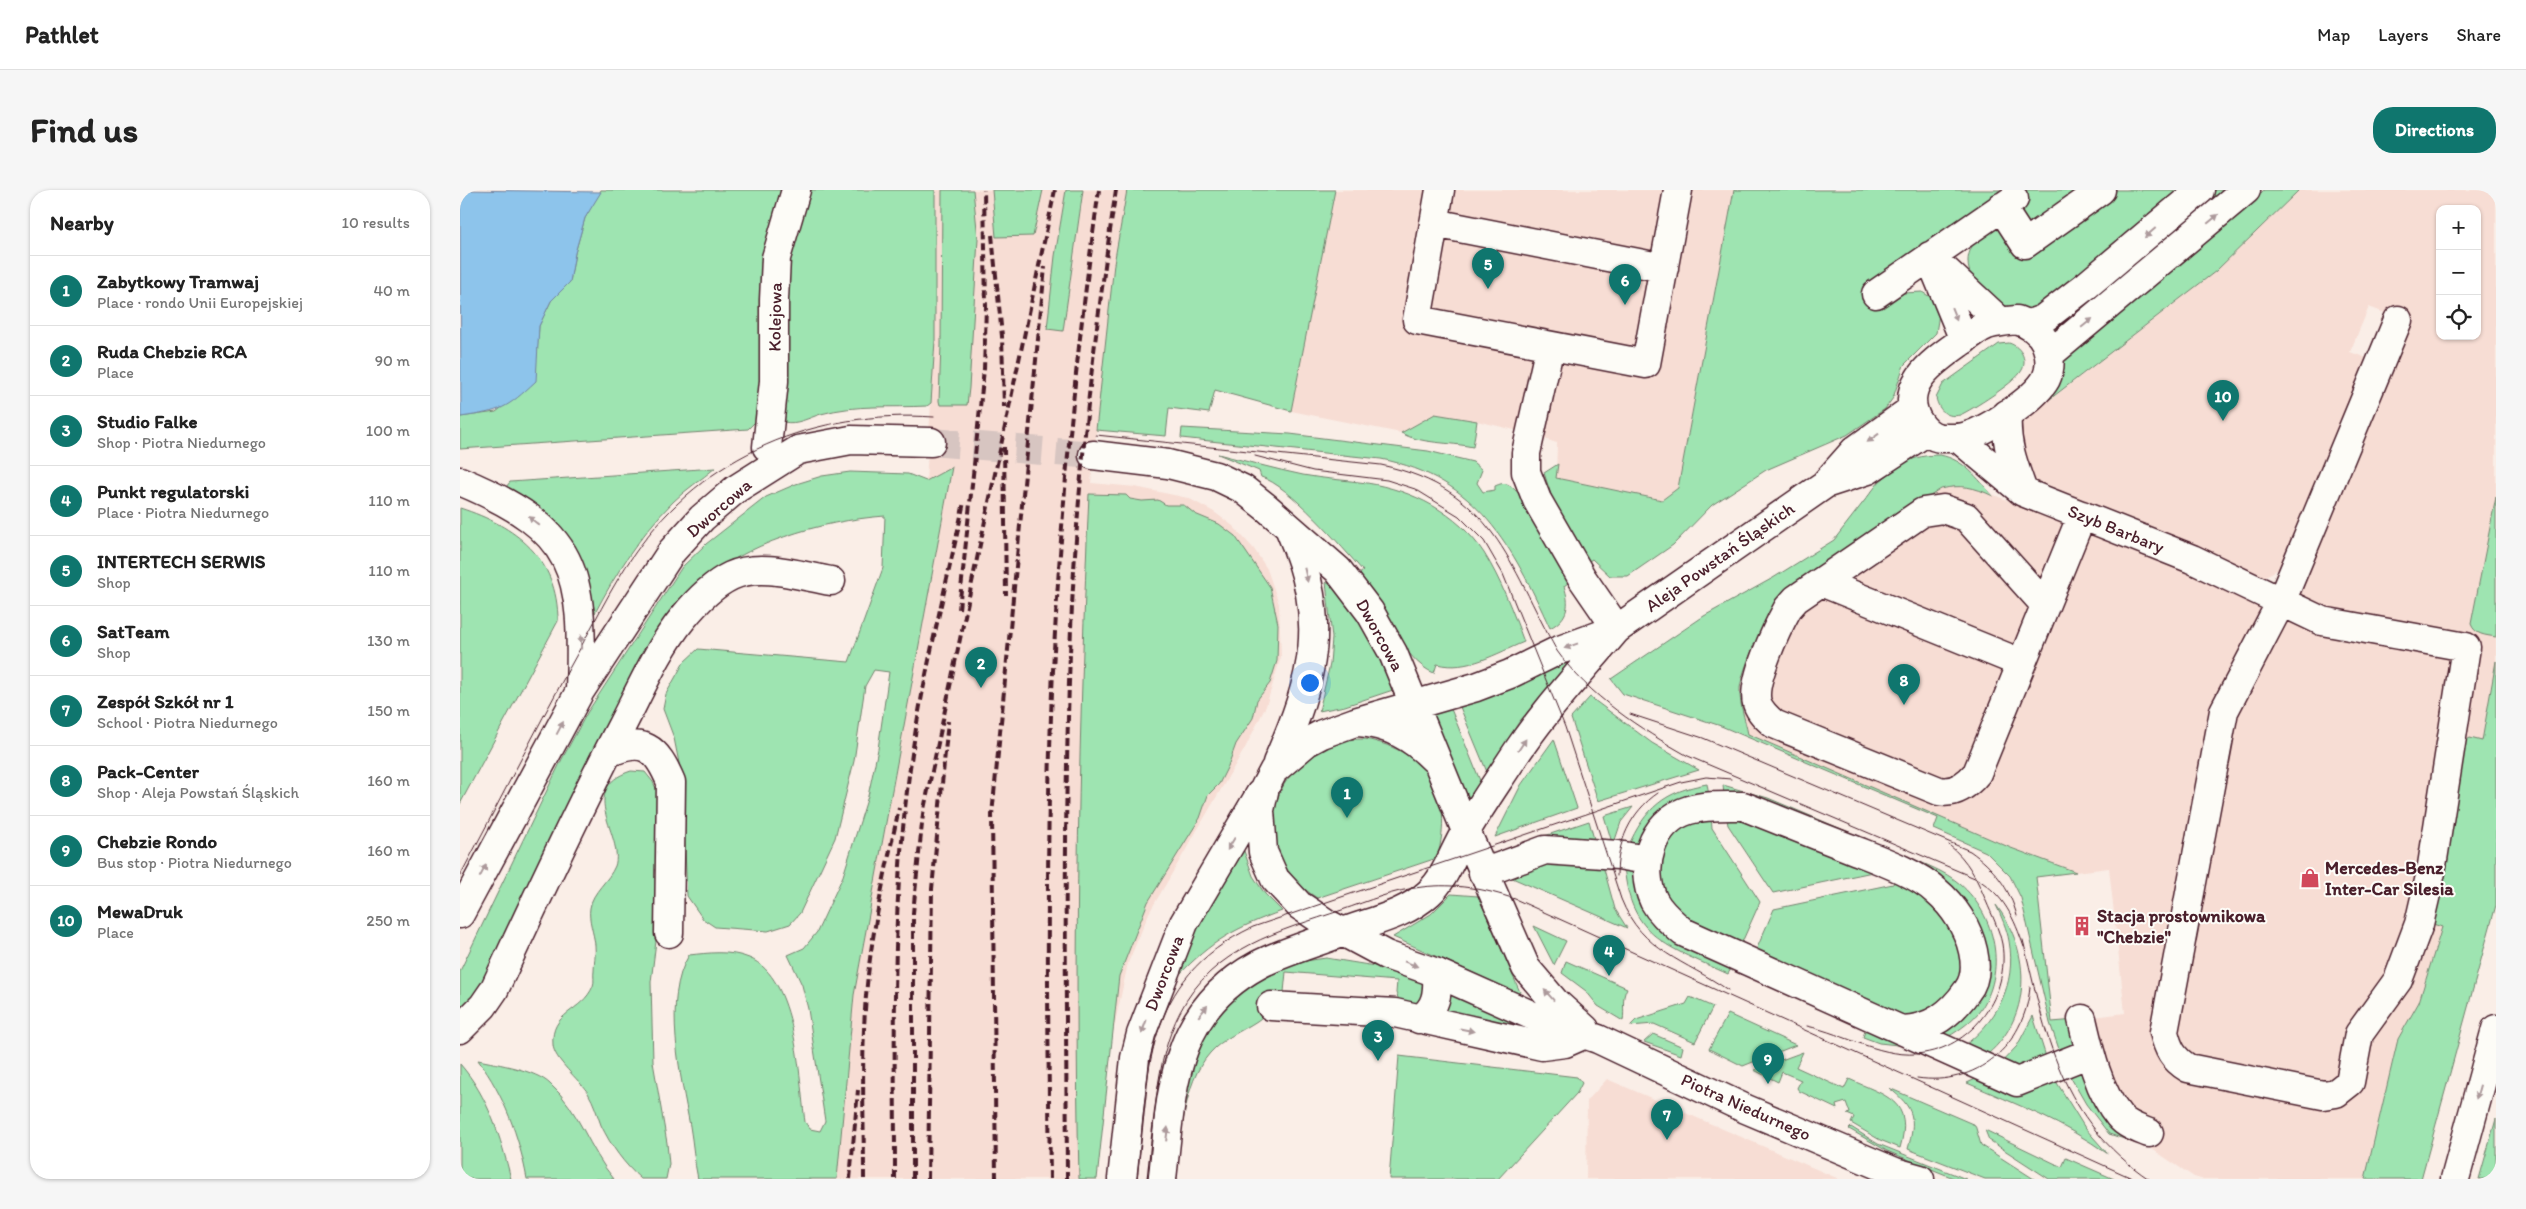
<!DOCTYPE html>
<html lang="en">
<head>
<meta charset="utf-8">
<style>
  body { margin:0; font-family:Itim,sans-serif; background:#f6f6f6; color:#222 }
  .controls { position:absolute; right:15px; top:15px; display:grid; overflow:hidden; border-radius:10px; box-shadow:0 1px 4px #0004 }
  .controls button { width:45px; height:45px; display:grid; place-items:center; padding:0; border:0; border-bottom:1px solid #e0e0e0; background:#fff; color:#222; font:25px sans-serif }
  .you { position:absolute; left:849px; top:492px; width:18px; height:18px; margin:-12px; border:4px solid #fff; border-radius:50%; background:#1a73e8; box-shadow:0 0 0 8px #1a73e833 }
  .badge { display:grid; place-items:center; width:32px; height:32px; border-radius:50%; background:#0f766e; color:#fff; font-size:16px; font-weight:700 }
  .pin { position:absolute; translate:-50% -41px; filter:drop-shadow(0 1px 2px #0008) }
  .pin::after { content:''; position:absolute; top:26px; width:18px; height:15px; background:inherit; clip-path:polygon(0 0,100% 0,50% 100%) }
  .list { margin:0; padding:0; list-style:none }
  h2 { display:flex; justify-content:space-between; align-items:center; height:65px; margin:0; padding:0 20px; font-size:21px }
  h2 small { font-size:16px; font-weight:400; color:#767676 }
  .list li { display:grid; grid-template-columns:32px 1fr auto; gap:15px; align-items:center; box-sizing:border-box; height:70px; padding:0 20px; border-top:1px solid #e0e0e0 }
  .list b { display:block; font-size:19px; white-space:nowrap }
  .list p { margin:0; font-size:16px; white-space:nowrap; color:#767676 }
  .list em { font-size:16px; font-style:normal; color:#767676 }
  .icon { flex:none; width:28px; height:28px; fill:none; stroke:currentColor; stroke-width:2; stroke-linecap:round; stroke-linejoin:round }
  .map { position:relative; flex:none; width:2036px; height:989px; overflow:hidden; border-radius:20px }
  header { display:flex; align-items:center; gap:30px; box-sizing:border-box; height:70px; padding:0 25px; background:#fff; border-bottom:1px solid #e0e0e0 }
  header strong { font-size:24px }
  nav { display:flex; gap:28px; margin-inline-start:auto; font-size:18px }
  .intro { display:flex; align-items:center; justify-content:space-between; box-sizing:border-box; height:120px; padding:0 30px }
  h1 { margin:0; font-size:35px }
  .button { padding:12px 22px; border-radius:20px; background:#0f766e; color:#fff; font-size:18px; font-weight:700 }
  main { display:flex; gap:30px; padding:0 30px }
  aside { flex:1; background:#fff; border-radius:20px; box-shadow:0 1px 4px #0004 }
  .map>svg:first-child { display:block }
</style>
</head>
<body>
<header>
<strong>Pathlet</strong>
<nav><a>Map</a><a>Layers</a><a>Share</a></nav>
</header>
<div class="intro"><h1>Find us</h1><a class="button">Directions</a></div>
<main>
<aside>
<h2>Nearby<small>10 results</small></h2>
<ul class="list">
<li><span class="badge">1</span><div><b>Zabytkowy Tramwaj</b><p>Place · rondo Unii Europejskiej</p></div><em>40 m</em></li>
<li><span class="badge">2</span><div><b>Ruda Chebzie RCA</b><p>Place</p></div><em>90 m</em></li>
<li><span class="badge">3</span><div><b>Studio Falke</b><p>Shop · Piotra Niedurnego</p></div><em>100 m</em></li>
<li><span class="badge">4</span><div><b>Punkt regulatorski</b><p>Place · Piotra Niedurnego</p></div><em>110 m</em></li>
<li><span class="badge">5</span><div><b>INTERTECH SERWIS</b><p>Shop</p></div><em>110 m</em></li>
<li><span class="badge">6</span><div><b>SatTeam</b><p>Shop</p></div><em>130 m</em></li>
<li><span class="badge">7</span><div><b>Zespół Szkół nr 1</b><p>School · Piotra Niedurnego</p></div><em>150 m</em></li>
<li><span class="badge">8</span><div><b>Pack-Center</b><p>Shop · Aleja Powstań Śląskich</p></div><em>160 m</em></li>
<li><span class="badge">9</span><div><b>Chebzie Rondo</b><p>Bus stop · Piotra Niedurnego</p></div><em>160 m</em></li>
<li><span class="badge">10</span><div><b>MewaDruk</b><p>Place</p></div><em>250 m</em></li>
</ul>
</aside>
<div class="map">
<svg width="2036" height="989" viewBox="0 0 2036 989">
  <rect width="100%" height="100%" fill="#faeee7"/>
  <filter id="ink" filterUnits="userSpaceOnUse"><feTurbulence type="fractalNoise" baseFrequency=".02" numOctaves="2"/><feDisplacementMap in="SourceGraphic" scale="10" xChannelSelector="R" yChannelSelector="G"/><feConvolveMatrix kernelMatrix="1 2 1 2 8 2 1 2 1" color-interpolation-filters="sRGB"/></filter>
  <g filter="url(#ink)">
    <path fill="#f7ddd4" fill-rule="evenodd" d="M475,0H532L536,47L573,46L583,0H606L595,66L603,140L623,0H667L654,74L631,293L675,297L728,308L754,322L773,336L794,359L807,379L819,414L821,467L806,516L785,558L689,723L668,773L651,852L637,989H377L394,805L492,277L466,291L475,150Z
      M875,0H1274L1218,298L1202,310L1096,288L1097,253L1059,241L1017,231L975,224L941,243L831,221Z
      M1839,0H2036V558L1959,812L1938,849L1905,989H1741L1734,987L1689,957V943L1675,931L1652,897L1634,827L1665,823L1649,678L1616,682L1551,658L1288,544L1281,515L1280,496L1310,421L1325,399L1481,299L1494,296L1513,297L1831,419L1946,131L1909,117L1890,162L1907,168L1821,378L1803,387L1585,298L1570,287L1557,246L1561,234L1568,227L1756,81ZM1980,19H2017V146H1980Z
      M1147,889L1379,989H1126L1127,911Z"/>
    <path fill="#9ee4b1" stroke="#74826e" d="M141,0H324L308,62L300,118L303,184L298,229L288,239L0,259V227L36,222L75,191L79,136L91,111L110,92L115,63L125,28Z
      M344,0H475V150L471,213L467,216C432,218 396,214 361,224C348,228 337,235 324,232L322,222V105Z
      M482,0H513L518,49L509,198L507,215H480L479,211L481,155Z
      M532,0H583L573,46L536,47Z
      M606,0H623L603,141L587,139L595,66Z
      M667,0H875L831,221L755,200L749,223L709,218L706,246L636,240L654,74Z
      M1274,0H1725L1574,119C1548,126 1507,99 1508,71C1508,64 1511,58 1514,52L1407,95L1423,118L1444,103L1462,102L1472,108L1479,124L1476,143L1444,175L1433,208L1425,219L1387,245L1306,280L1252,315L1213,355L1168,386H1150L1132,369L1125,374L1093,311L1084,283L1098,274L1096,288L1202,310L1218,298Z
      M1756,0H1772L1595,144L1591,136L1701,48Z
      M1804,0H1839L1756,81L1590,209L1604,172L1617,156L1725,71Z
      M1549,153C1562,157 1569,172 1560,183C1552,194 1513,219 1500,225C1487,228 1479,221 1476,208L1483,194L1539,154Z
      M975,224L1017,231L1013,257C990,252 960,254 941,243Z
      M722,238L830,244L968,261L1013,272L1022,280L1017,293L1023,302L1035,300V296C1040,294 1044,292 1049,295C1067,305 1100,370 1112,390L1104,396C1110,414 1109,428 1090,438C1052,356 1018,288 921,269L721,248Z
      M758,264C786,271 814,279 843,285C864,289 886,290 907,293C952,300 998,323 1024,363C1041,390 1053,422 1064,452C1037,463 1007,482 977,474L974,483C946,473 915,412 898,385L903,381C882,357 829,295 801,287L799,281Z
      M1480,265C1505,270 1517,288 1533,306C1514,297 1501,294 1481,299L1325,399C1310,419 1283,474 1280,498C1279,513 1285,529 1288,544L1551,658L1616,682L1576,687L1592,832L1616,830L1621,850L1601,865L1590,833L1561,708L1550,686L1526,662L1474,639L1478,628L1261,536L1163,504L1151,489L1244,426L1313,388L1374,350L1419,292C1441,274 1451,265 1480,265Z
      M492,277L394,805L377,989H238C234,971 233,953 230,936C221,887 202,809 229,765C248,763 270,760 289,768C337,787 339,888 345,932L350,939L360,941L365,931L348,819L342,795L328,765L344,758L357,742L383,686L408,606L418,559L429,482L414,480L405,496L394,571L375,648L340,723L330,734L308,741L255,737L243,729L227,706L222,588L214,548L203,519L206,504L224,472L238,459L389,472L423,378L425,326C359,331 286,353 235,396L23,793L0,825V781L102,569L127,523L222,377L246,354L306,307L336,294L362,286L390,282L448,284L466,291Z
      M255,278C241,290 226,299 213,312C180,345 156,383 135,423L130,398L117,363L46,297L50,292Z
      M629,304L666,305L670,309L682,311L698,310L706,315H724L735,324L759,334L775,346L810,397L818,434L817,471L810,493L797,510L793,528L776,554L768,576L759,594L748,605L740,628L688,712L659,786L637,989H619C614,761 619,532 629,304Z
      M2036,307V447C2025,445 2015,445 2011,434Z
      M0,318C56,336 98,368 98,431L0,614Z
      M866,392C893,406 921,472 933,500L885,516L859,521L870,474L872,448Z
      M1112,468L1114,469L1059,532L1027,582L1000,517L1078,487Z
      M2036,471V715L1961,989H1905L1938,849L1959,812L1982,737L1970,733L2002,553L2010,548L2022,551Z
      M1130,507L1192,553L1239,580L1138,611L1111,528Z
      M991,519L1021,593L1009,612L973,525Z
      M905,549C969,562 995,605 977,668L857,708C802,673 797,604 851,566C856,562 862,557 867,555C879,550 892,549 905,549Z
      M1094,549L1117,618L1035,647L1061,595Z
      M171,581L185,582L193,592L199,605L196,751L191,792L193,872L207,953L209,974L206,989H181C164,974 151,956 141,935C137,924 134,913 128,903C119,889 94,870 93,855C90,821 122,823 133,796C135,791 133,786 134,781C134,772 136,765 135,755C134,743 128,730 130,718C132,702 149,691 155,676C165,647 115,599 171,581Z
      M1247,594L1249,606L1182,652L1168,657C1185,618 1205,601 1247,594Z
      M1263,595L1308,608L1431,660L1428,666L1264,606Z
      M1173,617L1161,632L1153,656L1144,626Z
      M1266,624L1422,680L1313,703L1268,635Z
      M1251,625L1252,638L1300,712L1279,759L1228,734L1202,706L1196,676L1214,640Z
      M1129,631L1136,656L1043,667L1040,661Z
      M784,661L793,686L805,704L822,721C777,737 751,751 718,786L729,751L782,662Z
      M1446,666C1464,674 1485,681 1500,694C1536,725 1548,782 1519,822C1509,834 1496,842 1483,850L1475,846L1525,777L1443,672Z
      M1085,667L1142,672L1155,719L1167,738L1050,687Z
      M1164,674L1170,676L1274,773L1268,784C1209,757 1169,748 1164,674Z
      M1437,687L1488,725L1507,763L1495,805L1450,831L1294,765L1314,719L1433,694Z
      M991,704L1018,706L1060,802L1058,803L933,747L971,724Z
      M1536,715C1572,762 1573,830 1523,868L1501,858C1536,833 1557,795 1549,751C1547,739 1541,726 1536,715Z
      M1074,736L1106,751L1094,775Z
      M866,768L915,776L970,794L963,813L955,815L939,810L936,803L937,791L826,782L824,802L821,806C814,814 806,825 797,831C782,841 762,849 750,863C721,896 725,944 712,983L730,864L765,815L792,792L822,778L838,772Z
      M1106,771L1167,798C1161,809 1165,819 1163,831L1138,816L1126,801L1102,783Z
      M988,802L1081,842L979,825Z
      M1230,807L1253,817L1235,852L1194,834L1170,836L1176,830L1226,814Z
      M1268,824L1336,855L1283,876L1249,859Z
      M1573,826L1588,873L1567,882L1539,875L1557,856Z
      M1406,838L1447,856L1419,853L1403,847Z
      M1193,844L1223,857L1221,865L1184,852Z
      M1343,862L1336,877L1384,899L1389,889C1426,906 1454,910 1440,958L1420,950L1391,933L1394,927L1387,924L1390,923L1386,912L1376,915L1377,919L1339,901L1337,898L1341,890L1322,882L1318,892L1294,880Z
      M939,866L1117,887L1122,893L1117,903L1038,989H929Z
      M18,870C37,874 76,880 90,894C119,919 129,960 154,989H67C59,946 44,905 18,870Z
      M0,874C28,906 41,948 51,989H0Z
      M1616,879L1624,881L1689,953V957L1649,944L1626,914L1607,881Z
      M1524,885L1594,888L1625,938L1648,964C1605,933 1556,914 1507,893Z
      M1429,898L1515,935L1521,955L1574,989H1525L1448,959C1456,929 1455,918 1429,898Z
      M2036,929V979L2033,989H2019Z
      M1391,937L1418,954L1506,989H1496L1427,961L1389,939Z
      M1525,940L1602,977L1606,968L1654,989H1589L1529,950Z"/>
    <path fill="#8dc4eb" stroke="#72829e" d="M0,0L141,2L125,28L115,63L110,92L91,111L79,136L76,191C46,219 42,221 1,227Z"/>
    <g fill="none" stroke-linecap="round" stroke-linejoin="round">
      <path stroke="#d7c5c1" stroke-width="28" stroke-dasharray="28 14" stroke-linecap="butt" d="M471,252L633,265"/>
      <defs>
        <path id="minor" d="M980,0L957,130L1186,174L1218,0
          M1541,17L1565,54L1641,0
          M974,33L1204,78
          M1470,66L1540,131
          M1473,75L1504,150
          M1416,104L1554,9
          M1090,156L1066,263V282L1077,310L1122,388L1157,439
          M1547,224C1545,252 1553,274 1563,301
          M1498,248L1563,302L1732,369L1862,431L2006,457L1971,682L1959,734L1938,790L1899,844L1890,892L1876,903L1863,905L1728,878C1713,869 1708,859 1704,842L1764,521L1821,412L1938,130
          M307,257L314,191V110L316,68L336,0
          M1361,392L1561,473
          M1585,415L1506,327L1483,319L1463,322L1336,409L1328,418C1317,438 1291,492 1297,513C1300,522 1307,528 1314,534L1479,601C1494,604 1507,595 1517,583L1622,325
          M148,563C184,547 196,557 211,592L209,743
          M1023,683L1085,660L1158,665L1187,670
          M811,816L935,823L1082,856L1105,853L1123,845
          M959,829C977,819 978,802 977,783
          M1622,829C1629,859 1638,901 1659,926C1666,935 1679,939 1689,943
          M0,839L23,816L34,800C75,712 116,623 161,537C180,501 197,460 223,428C236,412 252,395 271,386C300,372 341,386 371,391
          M1442,840C1471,839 1491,824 1507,801C1516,790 1516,775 1513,761C1508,738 1494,716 1476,701C1457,683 1417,669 1392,659C1355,645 1319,630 1283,616C1265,616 1246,615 1229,620C1191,631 1178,678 1194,711C1201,724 1213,733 1223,742L1557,892L1630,863"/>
        <path id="major" d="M1557,130C1569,134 1579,140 1585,152C1590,164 1592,176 1586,189C1575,209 1529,239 1507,246C1499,249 1490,248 1481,248C1471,247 1463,239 1458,231C1438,195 1473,172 1498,154C1507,147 1517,139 1527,135C1537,132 1546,131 1557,130Z
          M1569,134L1583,129L1627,95L1740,0
          M1590,164L1786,0
          M1452,219L1395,260L1364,295L1157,439L1097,461L1050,484L1016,497L895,532L862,544L847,552L814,580L805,597L800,620L803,662L815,689L839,715L866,733L926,765L977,783L1080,829L1138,849L1286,919L1435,982L1460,989
          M633,265L708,274L756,286L783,299L807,318L878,380L910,422L933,463L1006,641L1066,778L1095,812L1125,839
          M0,291C118,340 124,381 120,501
          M1365,294L1408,280L1466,242
          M898,532C929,534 952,547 974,569
          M817,573C855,486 869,430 830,340
          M0,724L120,501L212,361L242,328L276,299L338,260L391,250L471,252
          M662,989L675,868L681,844L724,733L800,604
          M702,989C712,902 711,822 798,775C820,763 858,752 883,742C913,731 945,725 969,703C987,686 993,662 1006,641C1020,617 1036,594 1051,571C1082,523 1120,483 1156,440
          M1995,989L2036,839"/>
      </defs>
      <use href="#minor" stroke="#4a1f2b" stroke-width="31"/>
      <use href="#major" stroke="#4a1f2b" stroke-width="31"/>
      <use href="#minor" stroke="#fdfcf7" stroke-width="28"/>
      <use href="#major" stroke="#fdfcf7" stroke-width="28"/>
      <path stroke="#4a1f2b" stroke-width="1" d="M636,245L921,275C1034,299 1048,373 1097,461C1129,506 1180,539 1228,566L1517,689C1544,705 1554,728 1564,757
        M795,266L853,281L927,290L955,299L999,326L1024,351L1043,384L1105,537L1161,709C1182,762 1225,770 1268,800
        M1170,524L1243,548L1510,661C1533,677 1550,698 1557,726
        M0,686C37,616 73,545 111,475C132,438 150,398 175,363C244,264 356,219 474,227
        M1157,686C1157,653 1170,622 1198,603
        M1563,750C1586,846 1600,929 1689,989
        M1347,836C1385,844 1425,870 1464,863C1514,855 1550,804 1542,754C1539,739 1532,725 1526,711C1517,689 1508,670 1489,655
        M1457,888C1516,897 1565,856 1570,797
        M677,989C689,883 681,790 793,737L1221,592L1246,587L1271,589
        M688,989C695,934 694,872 720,822C752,758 820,741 882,720C908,711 934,700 962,697C995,693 1025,699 1055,709L1674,989"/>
      <path stroke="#4a1f2b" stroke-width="4" stroke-dasharray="8 4" stroke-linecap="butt" d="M532,45L542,146L544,217
        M544,257L546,405
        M499,419L524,179L526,117L524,0
        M390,989L398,900
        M404,989C404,928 401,867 406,806C411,742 426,680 439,618
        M435,989C435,852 431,714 450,578C462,489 485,401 504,312
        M453,989V723L463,624L595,0
        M468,989L472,699L488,531
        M536,989L532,625L585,77
        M590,989C588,835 586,680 591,526C598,350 614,174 639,0
        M607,989C606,798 603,607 612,416C619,277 635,138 656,0"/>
    </g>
    <defs><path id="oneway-solid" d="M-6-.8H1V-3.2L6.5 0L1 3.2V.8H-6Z" transform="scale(1.25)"/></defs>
    <g fill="#ac999b">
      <use href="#oneway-solid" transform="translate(1753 29) rotate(-40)"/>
      <use href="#oneway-solid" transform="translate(1690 43) rotate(139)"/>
      <use href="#oneway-solid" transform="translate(1494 124) rotate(68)"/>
      <use href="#oneway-solid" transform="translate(1627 133) rotate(-39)"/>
      <use href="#oneway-solid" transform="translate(1413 248) rotate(144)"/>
      <use href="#oneway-solid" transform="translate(74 331) rotate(-141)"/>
      <use href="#oneway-solid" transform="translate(846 385) rotate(77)"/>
      <use href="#oneway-solid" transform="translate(121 452) rotate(-91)"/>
      <use href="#oneway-solid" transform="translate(1111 456) rotate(160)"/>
      <use href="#oneway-solid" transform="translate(100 538) rotate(-62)"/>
      <use href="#oneway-solid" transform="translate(1062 555) rotate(-57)"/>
      <use href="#oneway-solid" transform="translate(771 654) rotate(121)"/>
      <use href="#oneway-solid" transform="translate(23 681) rotate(-62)"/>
      <use href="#oneway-solid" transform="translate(951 774) rotate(21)"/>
      <use href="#oneway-solid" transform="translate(1089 805) rotate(-132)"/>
      <use href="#oneway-solid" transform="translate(743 821) rotate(-51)"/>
      <use href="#oneway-solid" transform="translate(684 837) rotate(110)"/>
      <use href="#oneway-solid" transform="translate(1007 840) rotate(12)"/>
      <use href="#oneway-solid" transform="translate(2018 902) rotate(106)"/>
      <use href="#oneway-solid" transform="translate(707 944) rotate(-83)"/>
    </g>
  </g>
  <defs>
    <symbol id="shop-bare" viewBox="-9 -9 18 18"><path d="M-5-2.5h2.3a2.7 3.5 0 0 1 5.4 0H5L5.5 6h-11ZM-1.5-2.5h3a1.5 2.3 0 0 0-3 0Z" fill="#d1495b" stroke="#fdfcf7" stroke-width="2.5" paint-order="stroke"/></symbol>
    <symbol id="building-bare" viewBox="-9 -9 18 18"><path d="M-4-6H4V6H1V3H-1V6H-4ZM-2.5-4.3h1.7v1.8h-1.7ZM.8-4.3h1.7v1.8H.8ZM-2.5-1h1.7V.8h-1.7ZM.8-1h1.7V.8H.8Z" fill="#d1495b" stroke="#fdfcf7" stroke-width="2.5" paint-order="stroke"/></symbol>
  </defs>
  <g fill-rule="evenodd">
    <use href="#shop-bare" x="1836" y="674" width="28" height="28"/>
    <use href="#building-bare" x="1608" y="722" width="28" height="28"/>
  </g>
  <g text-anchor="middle" stroke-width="4" stroke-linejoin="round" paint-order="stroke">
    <g font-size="18" fill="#4a1f2b" stroke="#fdfcf7">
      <text transform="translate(315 127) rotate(-89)" y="6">Kolejowa</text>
      <text transform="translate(259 318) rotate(-41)" y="6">Dworcowa</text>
      <text transform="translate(1656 339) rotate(22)" y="6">Szyb Barbary</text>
      <text transform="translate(1260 367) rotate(-35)" y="6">Aleja Powstań Śląskich</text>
      <text transform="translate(920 445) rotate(61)" y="6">Dworcowa</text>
      <text transform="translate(704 783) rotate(-69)" y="6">Dworcowa</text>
      <text transform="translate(1286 917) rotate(24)" y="6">Piotra Niedurnego</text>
    </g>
    <g font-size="18" font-weight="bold" fill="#4a1f2b" stroke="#fdfcf7" text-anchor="start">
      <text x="1865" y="684">Mercedes-Benz<tspan x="1865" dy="21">Inter-Car Silesia</tspan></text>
      <text x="1637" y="732">Stacja prostownikowa<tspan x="1637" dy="21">"Chebzie"</tspan></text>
    </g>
  </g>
</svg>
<div class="controls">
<button>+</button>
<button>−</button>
<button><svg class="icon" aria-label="locate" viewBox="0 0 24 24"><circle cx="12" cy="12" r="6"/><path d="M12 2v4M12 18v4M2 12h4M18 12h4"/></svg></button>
</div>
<div class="you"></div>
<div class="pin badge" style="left:887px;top:628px">1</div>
<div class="pin badge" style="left:521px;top:498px">2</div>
<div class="pin badge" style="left:918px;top:871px">3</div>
<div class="pin badge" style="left:1149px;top:786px">4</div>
<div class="pin badge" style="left:1028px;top:99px">5</div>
<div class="pin badge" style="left:1165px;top:115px">6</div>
<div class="pin badge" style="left:1207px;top:950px">7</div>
<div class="pin badge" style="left:1444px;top:515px">8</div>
<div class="pin badge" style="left:1308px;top:894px">9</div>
<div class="pin badge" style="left:1763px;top:231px">10</div>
</div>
</main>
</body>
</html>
